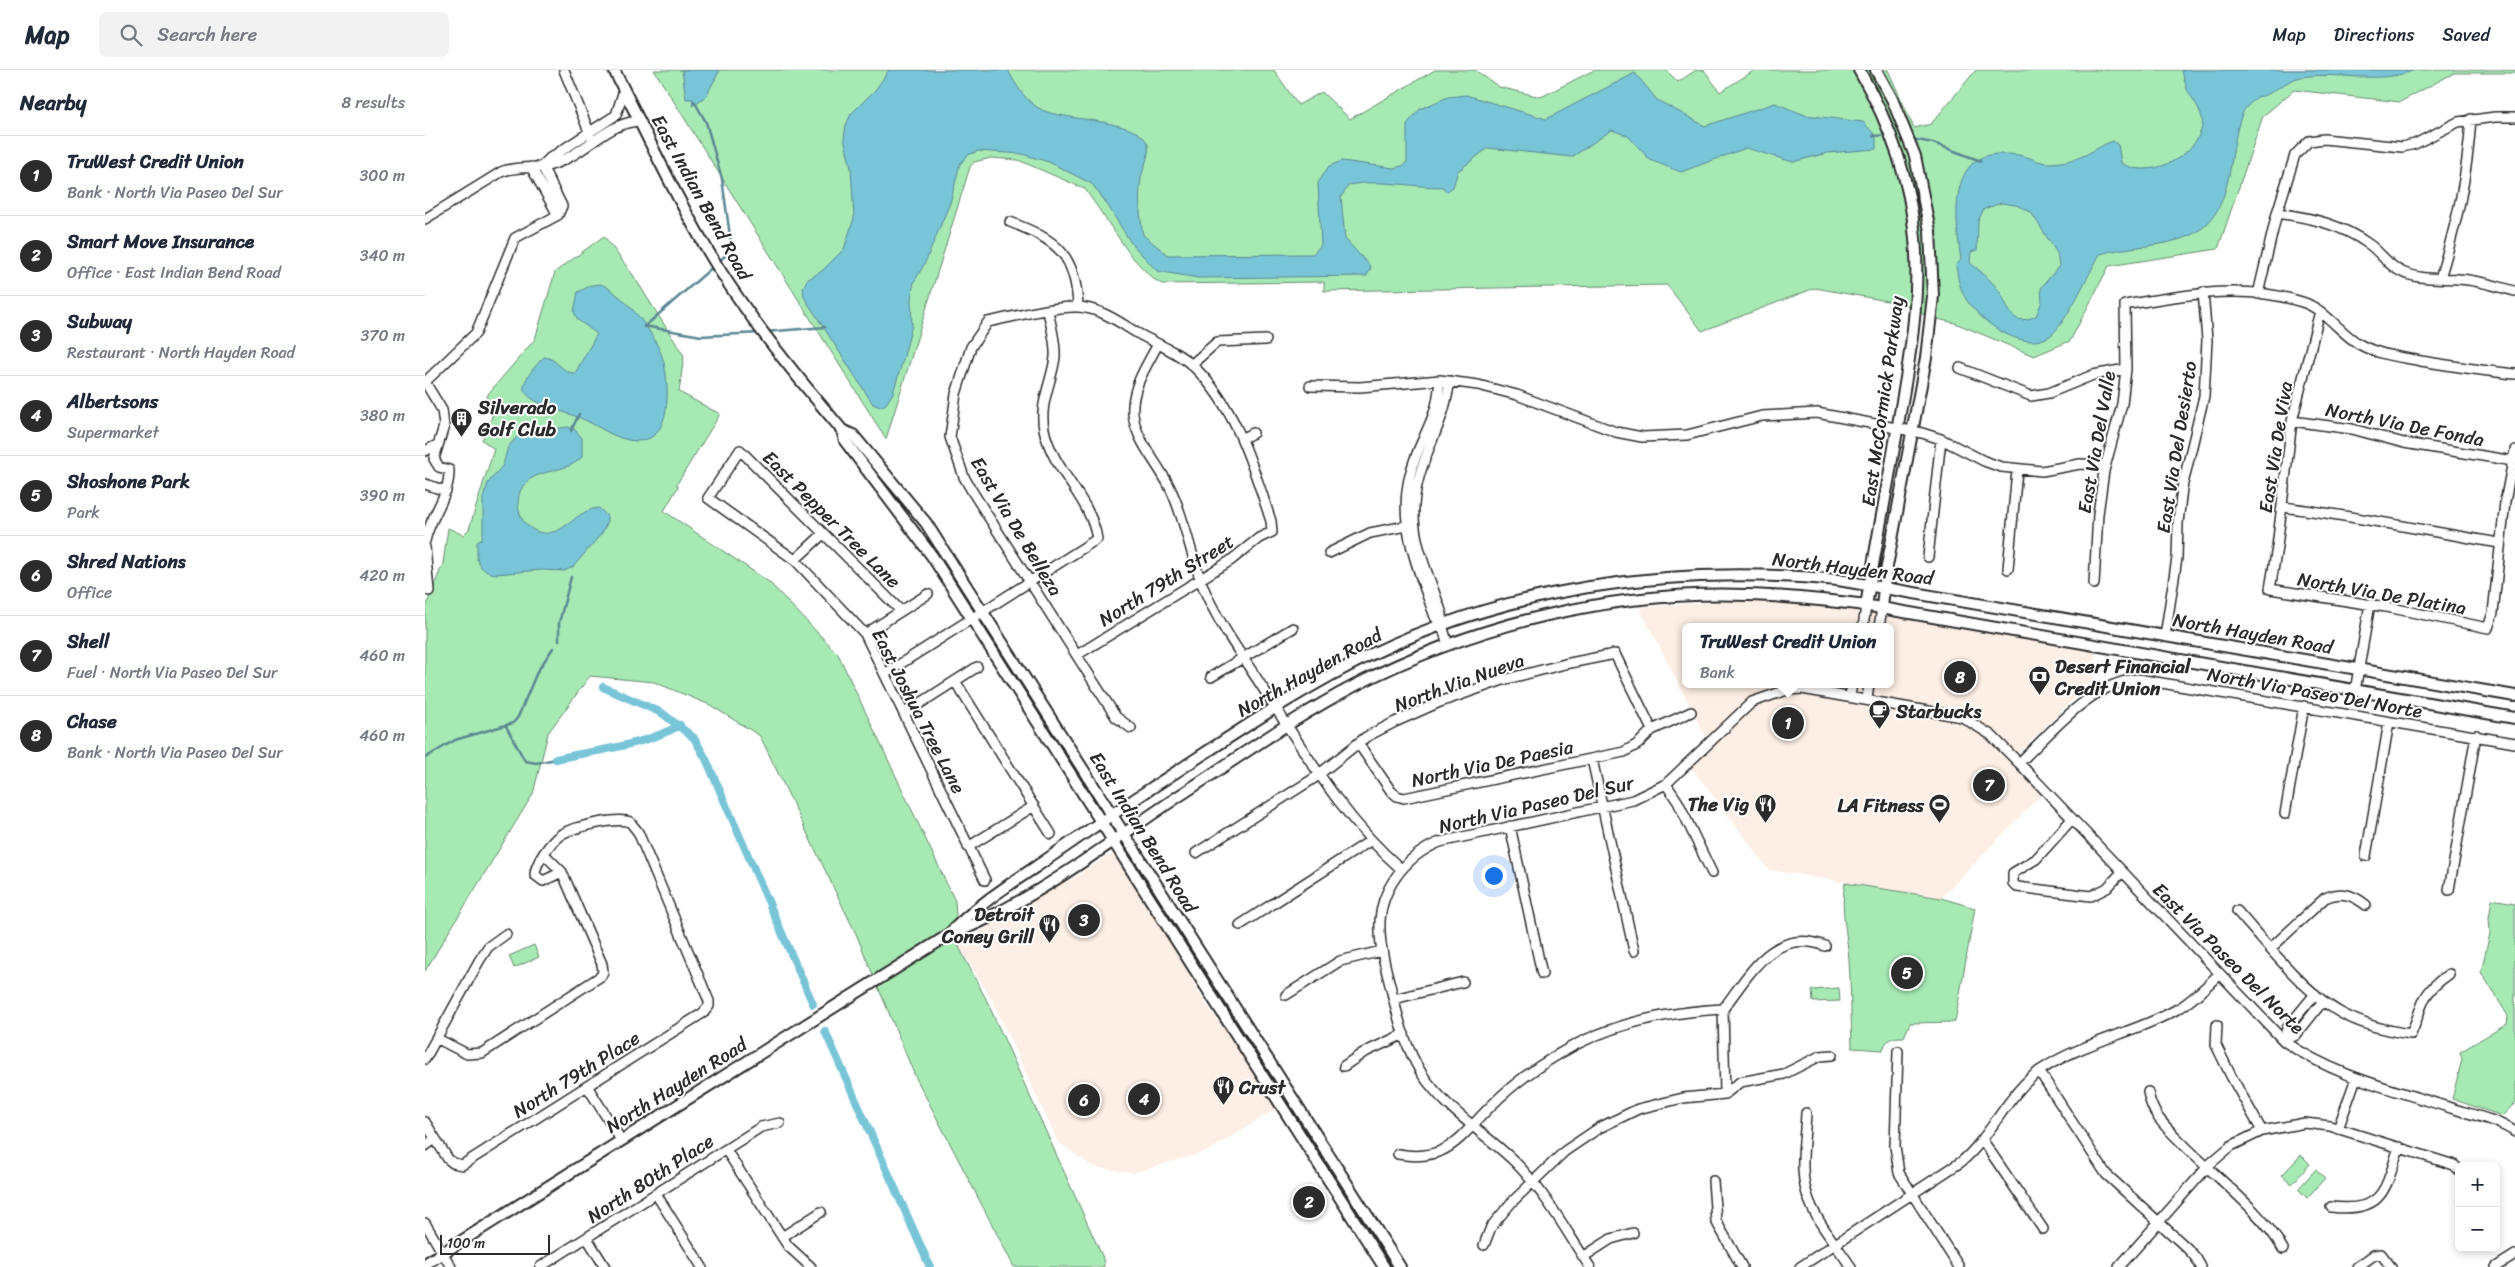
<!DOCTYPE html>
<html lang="en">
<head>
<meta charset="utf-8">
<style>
  body { margin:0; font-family:Sriracha,sans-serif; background:#f2f2f3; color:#1f2937 }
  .controls { position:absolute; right:15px; bottom:15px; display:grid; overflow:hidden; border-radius:8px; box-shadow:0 2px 8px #0003 }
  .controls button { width:45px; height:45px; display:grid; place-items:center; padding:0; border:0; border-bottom:1px solid #e0e1e3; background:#fff; color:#1f2937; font:25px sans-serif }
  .scale { position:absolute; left:15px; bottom:12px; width:110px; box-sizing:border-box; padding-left:5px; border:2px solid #2b2b2b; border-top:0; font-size:14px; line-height:18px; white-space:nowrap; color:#2b2b2b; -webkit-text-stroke:4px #fff; paint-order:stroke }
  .you { position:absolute; left:1068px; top:805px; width:18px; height:18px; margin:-12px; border:4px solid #fff; border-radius:50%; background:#1a73e8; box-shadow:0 0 0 8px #1a73e833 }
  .badge { display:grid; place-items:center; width:32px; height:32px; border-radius:50%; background:#2b2b2b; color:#fff; font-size:16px; font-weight:700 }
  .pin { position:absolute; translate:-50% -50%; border:2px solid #fff; box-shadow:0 1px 5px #0006 }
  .popup { position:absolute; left:1257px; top:553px; width:212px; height:65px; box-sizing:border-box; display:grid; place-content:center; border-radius:8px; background:#fff; filter:drop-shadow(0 1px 4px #0005); font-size:16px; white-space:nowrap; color:#747a83 }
  .popup b { font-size:19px; color:#1f2937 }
  .popup::after { content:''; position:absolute; left:50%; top:100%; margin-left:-10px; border:10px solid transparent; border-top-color:#fff }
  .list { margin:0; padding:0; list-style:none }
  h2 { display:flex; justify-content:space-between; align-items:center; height:65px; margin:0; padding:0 20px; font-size:21px }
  h2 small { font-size:16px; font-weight:400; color:#747a83 }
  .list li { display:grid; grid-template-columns:32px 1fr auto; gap:15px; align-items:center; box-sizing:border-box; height:80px; padding:0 20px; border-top:1px solid #e0e1e3 }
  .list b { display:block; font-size:19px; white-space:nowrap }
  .list p { margin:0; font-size:16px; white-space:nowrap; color:#747a83 }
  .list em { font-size:16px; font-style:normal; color:#747a83 }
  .icon { flex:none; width:28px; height:28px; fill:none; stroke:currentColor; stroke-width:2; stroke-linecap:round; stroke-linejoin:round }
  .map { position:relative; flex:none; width:2090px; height:1197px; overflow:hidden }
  header { display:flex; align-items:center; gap:30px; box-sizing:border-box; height:70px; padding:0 25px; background:#fff; border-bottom:1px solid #e0e1e3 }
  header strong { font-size:24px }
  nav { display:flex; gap:28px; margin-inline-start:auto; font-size:18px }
  .search { width:350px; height:45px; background:#f2f2f3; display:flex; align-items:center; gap:12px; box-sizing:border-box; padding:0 18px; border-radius:8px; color:#747a83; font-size:19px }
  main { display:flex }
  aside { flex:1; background:#fff }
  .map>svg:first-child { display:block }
</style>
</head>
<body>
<header>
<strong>Map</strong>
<div class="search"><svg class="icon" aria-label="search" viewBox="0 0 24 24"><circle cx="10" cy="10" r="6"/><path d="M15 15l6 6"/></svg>Search here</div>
<nav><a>Map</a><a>Directions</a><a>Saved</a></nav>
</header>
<main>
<aside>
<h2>Nearby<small>8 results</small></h2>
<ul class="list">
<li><span class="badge">1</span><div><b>TruWest Credit Union</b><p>Bank · North Via Paseo Del Sur</p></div><em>300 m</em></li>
<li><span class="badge">2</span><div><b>Smart Move Insurance</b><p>Office · East Indian Bend Road</p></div><em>340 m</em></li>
<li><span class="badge">3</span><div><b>Subway</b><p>Restaurant · North Hayden Road</p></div><em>370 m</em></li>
<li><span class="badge">4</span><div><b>Albertsons</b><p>Supermarket</p></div><em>380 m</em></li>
<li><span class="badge">5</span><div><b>Shoshone Park</b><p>Park</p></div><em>390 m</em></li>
<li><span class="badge">6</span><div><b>Shred Nations</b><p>Office</p></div><em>420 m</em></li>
<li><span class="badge">7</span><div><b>Shell</b><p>Fuel · North Via Paseo Del Sur</p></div><em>460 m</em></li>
<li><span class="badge">8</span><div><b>Chase</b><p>Bank · North Via Paseo Del Sur</p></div><em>460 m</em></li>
</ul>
</aside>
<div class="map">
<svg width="2090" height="1197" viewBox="0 0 2090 1197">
  <rect width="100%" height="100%" fill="#fff"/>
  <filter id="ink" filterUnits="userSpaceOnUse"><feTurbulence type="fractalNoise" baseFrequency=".02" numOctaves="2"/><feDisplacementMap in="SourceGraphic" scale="10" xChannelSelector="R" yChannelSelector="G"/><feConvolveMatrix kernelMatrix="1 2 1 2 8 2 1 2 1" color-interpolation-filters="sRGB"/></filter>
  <g filter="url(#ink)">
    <path fill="#fdefe5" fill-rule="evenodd" d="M1309,531L1404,535L1671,581L1668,610L1585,691L1616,725L1516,828L1344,800L1267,698L1287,679L1214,537ZM1260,557H1466V614H1260Z
      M688,786L694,790L758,890L769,915L787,943L805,963L852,1038L783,1081L709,1103L668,1097L633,1072L566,928L533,875L628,816L649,808L681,787Z"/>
    <path fill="#a6e9b3" stroke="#688a6f" d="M229,0H849L873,35L897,22L925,49L1010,0H1050L1074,17L1116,27L1169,0H1241L1253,12L1271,0H1279L1295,22L1330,0H1463L1489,58L1506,54L1551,0H2090V3H2029L1975,32L1869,20L1838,46L1793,179L1684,196L1645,271L1609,286L1530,253L1503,247L1479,234L1390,218L1277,261L1242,215L899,221V212L737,214L727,208L706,186L660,119L593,90L566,88L549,92L545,97L461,369Z
      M179,166L208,205L259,286L254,322L295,344L252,414L253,417L239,441L344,512L413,584L530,831L533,875L561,929L678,1188L679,1197H589L490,1006L432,866L335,666L285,635L229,612L165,606L123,663L108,724L0,901V539L18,493L23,458L38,465L44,459L69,379L57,370L68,344L60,336L63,324L110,269L130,202Z
      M1420,813L1516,828L1550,838L1530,952L1485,953L1479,967C1468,967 1461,968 1458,980L1427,978C1426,948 1426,919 1424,889C1422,863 1415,839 1420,813Z
      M2067,829L2090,833V1033L2077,1046L2027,1029L2037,989L2035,982L2082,954L2083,946L2056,902L2065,863L2064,848Z
      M109,875L114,887L89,898L84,886Z
      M1414,918L1415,931L1388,932L1387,920Z
      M1876,1085L1885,1094L1867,1114L1857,1105Z
      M1891,1099L1900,1108L1882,1128L1873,1119Z"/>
    <path fill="#79c5d8" stroke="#5a8793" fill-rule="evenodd" d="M257,0H295L281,26L267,36L268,29H261Z
      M464,0H583C591,16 601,32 617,40C640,51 716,49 723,75C725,85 718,98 716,108C713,128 715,146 718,165L743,185L888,184L896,175L893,113L904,96L917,91L969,98L977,96L982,92V54L995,39L1023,27L1041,25L1121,49L1210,3L1232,30L1280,56L1350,33L1380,45L1438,52L1451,66V79L1402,83L1368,92L1321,78L1256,102L1225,90L1203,66L1187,60L1147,87L1063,78L1033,101L1028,117L1021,122L1018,117C988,117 952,109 924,115L916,127L920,169L946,197L942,206L773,208L732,201L706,173L680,131L667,114L624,92L597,84L553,81L543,85L535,94L525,133L500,193L489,212L486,228L487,255L479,286L468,323L461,334L455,337L448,334L379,227L378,218L382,210L397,201L419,179L429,148L426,98L419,68L421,55L426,44L451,19Z
      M1757,0H1990C1953,15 1915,1 1876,7C1860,10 1847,26 1832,27C1827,32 1819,38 1817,44C1802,82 1811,142 1768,164C1740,178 1705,175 1675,184C1665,201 1640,255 1626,265C1602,283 1563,257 1547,237C1536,225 1533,211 1531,195L1536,190C1531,155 1521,84 1575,84C1583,84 1591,84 1598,86C1607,88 1615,93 1624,93C1636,93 1654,89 1664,83C1672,79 1679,74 1688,71L1693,75L1696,93C1723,110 1769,89 1777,57C1780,43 1768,31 1762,19C1760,13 1758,6 1757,0ZM1576,133L1591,135L1606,142L1632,183L1634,196L1616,218L1617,231L1611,246C1581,260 1585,231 1571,217C1564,208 1554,200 1545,193L1546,182L1552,180L1553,151L1559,139Z
      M176,214C201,226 233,266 239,293C244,316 248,372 211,371C190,370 173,355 155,348C141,342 109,335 100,322C94,313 113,293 119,287C132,288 138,304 150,303L172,264L153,250L149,242L153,222L167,215Z
      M143,357L150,360L157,368V387C139,407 95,395 93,432C93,441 96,450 103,456C108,461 117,464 124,463C144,460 153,439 174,438L182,446V453L177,463L148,497L139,501L116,500L71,504L62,502L56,497L52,489V472L56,470L58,463V428L63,413L78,395L83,377L91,368L100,363Z"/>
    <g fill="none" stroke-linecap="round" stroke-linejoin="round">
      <path stroke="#5a8793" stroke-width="2.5" d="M269,31L281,52L297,109L307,180L294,191
        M1448,66L1462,65
        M1487,69L1508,73L1556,91
        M219,256L276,266L335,263
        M219,257L290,195
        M340,262L400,257
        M146,361L154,344
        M134,571V553L146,507
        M81,656L100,691L111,693L131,689
        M0,688L30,670L88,653L93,647L112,602L128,578"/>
      <path stroke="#79c5d8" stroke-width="8" d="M178,617L237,643L269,668L281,689L388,934
        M131,689C171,680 219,676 255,655
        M400,961L505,1197"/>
      <defs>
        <path id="minor" d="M139,0L167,69
          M117,96L125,88L191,45L199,20
          M106,97L133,145L137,136L117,96
          M1852,143C1887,148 1916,154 1945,175C1956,183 1963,196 1977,202C1999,212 2025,206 2049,211C2063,213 2077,218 2090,221
          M0,149L76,102C93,95 112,100 129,94C160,84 181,53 214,51
          M585,152C632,170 651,184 653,237
          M2015,208C2032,152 2042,108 2046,49
          M1833,224L1852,143L1870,85L1884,71L1899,69L1977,77L1990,74L2033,52L2070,47H2090
          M1895,241L1867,351L1852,477L1845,519L1967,538L2063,558L2068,543L2080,432L2090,380
          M733,274C721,297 706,318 708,344C711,373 736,396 747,422C761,453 766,487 779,519C795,557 821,591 843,626C884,689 919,749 976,799
          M766,295L792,272L841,270
          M1535,298L1606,326L1624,323L1668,305L1701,299
          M1015,310C1014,320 1013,330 1010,340C1003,362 990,382 985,405C972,454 994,501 1010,547L1017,555L1023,575
          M0,312L51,263L90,168L133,145
          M0,312L17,340L19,356L9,389L14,397L24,400C25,426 5,446 0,471
          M885,316L935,317L1015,310L1053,315L1092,325L1191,362L1217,367L1262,365L1337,346L1392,343L1497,363L1516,369L1559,391L1576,397L1617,401L1655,394L1680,395
          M1867,351L1927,359L1979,373L2088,391
          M818,368L828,363
          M0,381L12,375
          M0,414L21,421
          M1858,437C1930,446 2002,461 2074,473
          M0,477L4,521
          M904,483L945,463L986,455
          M1503,487L1516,369
          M370,490L398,464
          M1583,499L1592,400
          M1669,514L1673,444L1679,401L1697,334L1701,299L1700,235C1759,225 1818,213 1877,232C1900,239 1914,262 1934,274C1953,285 1976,287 1996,291C2027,296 2058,301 2090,304
          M476,541L315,380L283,428L370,490L440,564L560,810
          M1017,555V544C1006,510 987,473 989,437C990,405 1007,374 1017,345C1021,334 1023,322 1025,311
          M1438,557L1441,536
          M1454,557L1457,538
          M440,564L503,524
          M1740,566L1752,488L1753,453L1757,418L1779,326L1782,270L1778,222
          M652,585L805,491L834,468L847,462L846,451C828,397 811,336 768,296C753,282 730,273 712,263C694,252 675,238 653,237C628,236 589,247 563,252L546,277L531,324L525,367L539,407L547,421L691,647L706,658
          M461,603L672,469C666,428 627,400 619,359C614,333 627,312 630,287C631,272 626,256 623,241
          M786,607L868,558
          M530,611L626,764
          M1930,621L1945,534
          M1425,626L1427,614
          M1442,629L1444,614
          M480,643L552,597
          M933,673L966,721L972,726L979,728L1199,682L1213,674L1227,660L1266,642
          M1167,689L1209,881
          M1594,693C1627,662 1665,613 1713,609L2090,673
          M1241,714L1253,732L1287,803
          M1860,744L1879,636
          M1647,749L1611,789L1588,803V813L1592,817L1666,826L1682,818L1697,802
          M1085,756L1117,904
          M543,777L609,736
          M771,783L888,709L941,667L970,652L1015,632L1078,610L1140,594L1190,584L1227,660
          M1941,786L1964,652
          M2024,820L2051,665
          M1812,841C1841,874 1879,922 1916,943C1936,954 1964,961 1986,964C1999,934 1994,925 2024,904
          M815,855L945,771
          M1846,878L1900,828C1916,821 1927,824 1941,835
          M861,925L915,891L957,881
          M969,929L1038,912
          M1298,939L1300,1024
          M1792,955L1791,975L1806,1006L1837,1061
          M11,968L42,984L57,983L176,906L178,902L177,894L137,802L120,785
          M1859,971L1862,958L1890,924
          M1859,971L1871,965L1898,931
          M1473,981L1470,1076L1474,1103L1534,1197
          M0,989L54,891L63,877L81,864
          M919,996L938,983L979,964
          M1614,1001L1681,1104L1762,1178L1771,1188L1776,1197
          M162,1016L196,1070
          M1723,1022C1727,1046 1741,1057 1758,1074C1790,1107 1836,1140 1858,1179
          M1381,1043C1380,1070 1374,1099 1382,1124C1390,1151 1411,1174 1426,1197
          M0,1052L23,1089L28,1093L37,1095L278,943L284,936V931L213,762L205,752C193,747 145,757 134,766C125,773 110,793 110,805L118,811L137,802
          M1913,1059L1931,1008
          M1558,1071L1618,1159
          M0,1076L10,1069
          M301,1080L363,1176L386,1197
          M973,1084C1024,1093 1035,1066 1067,1035C1087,1015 1110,998 1134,984C1183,954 1242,942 1298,939C1324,905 1349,856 1400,876
          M1288,1111L1291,1151L1317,1197
          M231,1124L277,1197
          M1906,1137C1959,1143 1960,1120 1974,1077
          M0,1153L26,1197
          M357,1167L396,1142
          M162,1168L180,1197
          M1059,1175L1066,1157L1086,1133L1140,1081L1174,1058L1213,1039L1258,1028L1300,1024L1315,1012L1359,1004L1395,986L1407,985
          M1158,1187L1186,1169L1208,1163
          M115,1197L336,1057L355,1053
          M1165,1197C1141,1161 1121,1123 1090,1092C1059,1062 1022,1041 997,1004C981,979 974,951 967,923C962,902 955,881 955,860C953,821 980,786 1015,772L1208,730L1241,714L1327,632L1362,620L1377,619L1537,647L1566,665L1594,693L1859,971C1910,1007 1971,1020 2029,1039C2049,1045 2072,1050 2090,1062
          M1375,1197L1536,1092C1567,1066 1583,1022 1616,1000C1659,971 1712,963 1756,937C1770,928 1782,916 1794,904
          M1694,1197L1786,1093L1806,1076L1837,1061L1880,1053L1905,1056L2029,1095L2034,1100
          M1932,1197L1949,1185L1956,1184L1966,1197
          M2071,1197L2090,1185"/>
        <path id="major" d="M189,0C223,67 254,135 294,199C330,256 373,308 417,360L420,371L507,486L959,1197
          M1434,0C1464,52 1485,107 1490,168C1495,225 1486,281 1476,337C1465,404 1452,469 1441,536
          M1451,0L1467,29L1490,86L1505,161L1508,226L1501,288L1460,507L1457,538
          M417,360L428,365L501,453L975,1197
          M524,864C552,835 585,814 618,792C654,767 689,743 725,719C790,677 854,632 923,596C1074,517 1245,494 1413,510L2090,626
          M0,1194L522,866C604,835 683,773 757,724C814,687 871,646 931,615C1050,554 1190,520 1323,525C1360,526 1397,530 1433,534L2090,648"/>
      </defs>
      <use href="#minor" stroke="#2b2b2b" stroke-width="12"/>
      <use href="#major" stroke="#2b2b2b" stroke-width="14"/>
      <use href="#minor" stroke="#fff" stroke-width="9"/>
      <use href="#major" stroke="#fff" stroke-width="10"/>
    </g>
  </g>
  <defs>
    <symbol id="building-pin" viewBox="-11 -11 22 30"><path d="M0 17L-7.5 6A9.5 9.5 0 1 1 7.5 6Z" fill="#2b2b2b" stroke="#fff"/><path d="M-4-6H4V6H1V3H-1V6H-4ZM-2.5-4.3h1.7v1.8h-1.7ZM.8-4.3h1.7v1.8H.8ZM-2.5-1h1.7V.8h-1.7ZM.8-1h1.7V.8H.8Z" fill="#fff"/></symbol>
    <symbol id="bank-pin" viewBox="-11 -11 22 30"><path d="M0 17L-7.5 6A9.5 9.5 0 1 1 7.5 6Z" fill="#2b2b2b" stroke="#fff"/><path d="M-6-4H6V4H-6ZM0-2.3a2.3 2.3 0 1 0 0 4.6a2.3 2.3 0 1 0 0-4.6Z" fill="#fff"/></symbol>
    <symbol id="cafe-pin" viewBox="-11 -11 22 30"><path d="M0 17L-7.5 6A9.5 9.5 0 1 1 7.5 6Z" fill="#2b2b2b" stroke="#fff"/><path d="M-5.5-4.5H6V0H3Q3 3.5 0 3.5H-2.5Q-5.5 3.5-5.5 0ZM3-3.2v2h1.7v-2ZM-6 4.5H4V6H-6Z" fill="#fff"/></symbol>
    <symbol id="restaurant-pin" viewBox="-11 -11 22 30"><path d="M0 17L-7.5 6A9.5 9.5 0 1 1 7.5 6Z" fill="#2b2b2b" stroke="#fff"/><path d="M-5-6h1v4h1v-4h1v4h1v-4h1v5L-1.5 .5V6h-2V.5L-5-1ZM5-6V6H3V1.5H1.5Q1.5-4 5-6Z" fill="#fff"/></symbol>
    <symbol id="stadium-pin" viewBox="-11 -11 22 30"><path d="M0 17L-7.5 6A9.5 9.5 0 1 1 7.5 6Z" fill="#2b2b2b" stroke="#fff"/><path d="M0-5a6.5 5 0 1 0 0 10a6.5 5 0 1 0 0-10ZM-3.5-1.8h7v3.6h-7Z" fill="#fff"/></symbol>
  </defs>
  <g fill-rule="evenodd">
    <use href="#building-pin" x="24" y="336" width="25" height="34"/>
    <use href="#bank-pin" x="1602" y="594" width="25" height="34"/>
    <use href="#cafe-pin" x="1442" y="628" width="25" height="34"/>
    <use href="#restaurant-pin" x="1328" y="722" width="25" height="34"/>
    <use href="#stadium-pin" x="1502" y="722" width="25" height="34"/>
    <use href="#restaurant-pin" x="612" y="842" width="25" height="34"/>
    <use href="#restaurant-pin" x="786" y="1004" width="25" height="34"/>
  </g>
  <g text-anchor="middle" stroke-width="4" stroke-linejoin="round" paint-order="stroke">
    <g font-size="19" fill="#2b2b2b" stroke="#fff">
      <text transform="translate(277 127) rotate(61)" y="7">East Indian Bend Road</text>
      <text transform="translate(1457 331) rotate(-82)" y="7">East McCormick Parkway</text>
      <text transform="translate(1980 354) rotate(11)" y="7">North Via De Fonda</text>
      <text transform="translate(1671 372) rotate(-80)" y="7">East Via Del Valle</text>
      <text transform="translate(1751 377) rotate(-81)" y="7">East Via Del Desierto</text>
      <text transform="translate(1850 377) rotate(-81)" y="7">East Via De Viva</text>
      <text transform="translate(407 449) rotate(45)" y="7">East Pepper Tree Lane</text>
      <text transform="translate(592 456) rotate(59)" y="7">East Via De Belleza</text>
      <text transform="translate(1428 498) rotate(7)" y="7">North Hayden Road</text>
      <text transform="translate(741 510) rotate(-32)" y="7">North 79th Street</text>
      <text transform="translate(1957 523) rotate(10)" y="7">North Via De Platina</text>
      <text transform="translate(1828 563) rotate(10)" y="7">North Hayden Road</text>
      <text transform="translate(884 602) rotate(-29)" y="7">North Hayden Road</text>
      <text transform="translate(1034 612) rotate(-20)" y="7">North Via Nueva</text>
      <text transform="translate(1890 622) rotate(10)" y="7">North Via Paseo Del Norte</text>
      <text transform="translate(494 641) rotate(63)" y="7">East Joshua Tree Lane</text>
      <text transform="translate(1067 693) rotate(-12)" y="7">North Via De Paesia</text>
      <text transform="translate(1111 734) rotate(-13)" y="7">North Via Paseo Del Sur</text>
      <text transform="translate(719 762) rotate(58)" y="7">East Indian Bend Road</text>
      <text transform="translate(1804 888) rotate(45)" y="7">East Via Paseo Del Norte</text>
      <text transform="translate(151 1004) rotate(-32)" y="7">North 79th Place</text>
      <text transform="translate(251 1015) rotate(-32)" y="7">North Hayden Road</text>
      <text transform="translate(225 1108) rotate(-33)" y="7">North 80th Place</text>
    </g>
    <g font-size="19" font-weight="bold" fill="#2b2b2b" stroke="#fff" text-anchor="start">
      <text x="53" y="344">Silverado<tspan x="53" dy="22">Golf Club</tspan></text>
      <text x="1630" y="603">Desert Financial<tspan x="1630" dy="22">Credit Union</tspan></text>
      <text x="1471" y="648">Starbucks</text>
      <text x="1324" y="741" text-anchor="end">The Vig</text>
      <text x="1499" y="742" text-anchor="end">LA Fitness</text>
      <text x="609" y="851" text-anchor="end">Detroit<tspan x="609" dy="22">Coney Grill</tspan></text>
      <text x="814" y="1024">Crust</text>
    </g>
  </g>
</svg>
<div class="controls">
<button>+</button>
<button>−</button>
</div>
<div class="scale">100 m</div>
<div class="you"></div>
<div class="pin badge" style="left:1363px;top:653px">1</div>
<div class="popup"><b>TruWest Credit Union</b>Bank</div>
<div class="pin badge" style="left:884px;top:1132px">2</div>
<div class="pin badge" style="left:659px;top:850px">3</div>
<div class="pin badge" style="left:719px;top:1029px">4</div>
<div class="pin badge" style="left:1482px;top:903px">5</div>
<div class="pin badge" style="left:659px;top:1030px">6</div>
<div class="pin badge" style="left:1564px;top:715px">7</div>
<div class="pin badge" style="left:1535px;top:607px">8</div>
</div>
</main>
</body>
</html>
